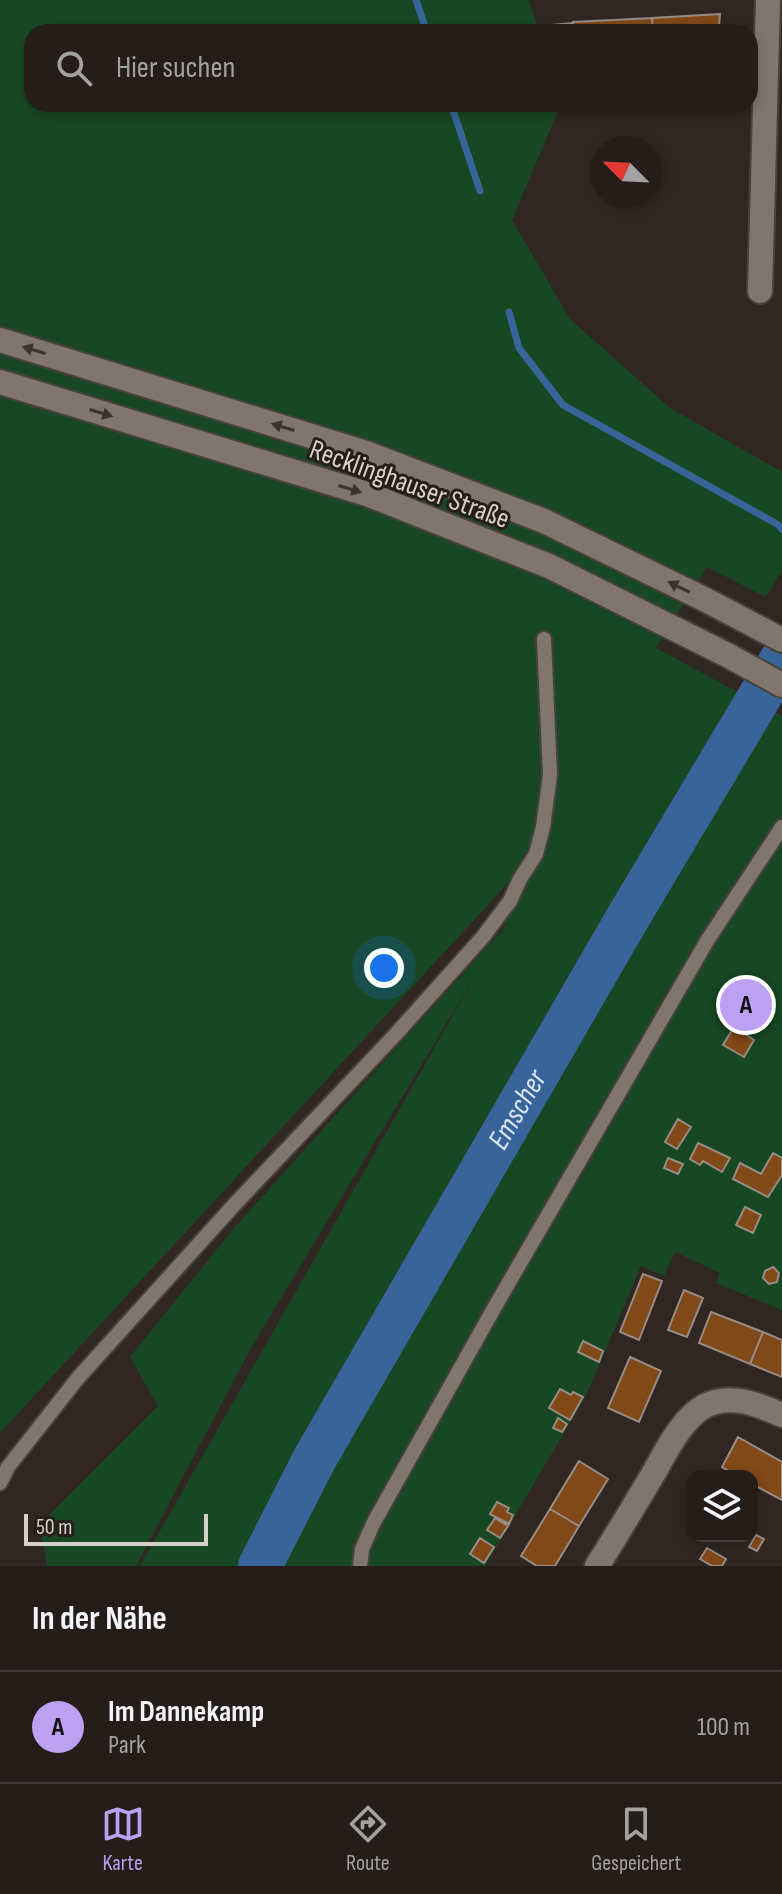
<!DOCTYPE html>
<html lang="de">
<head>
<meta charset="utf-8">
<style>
  body { margin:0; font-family:"Sofia Sans Condensed",sans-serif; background:#2c2623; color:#f1f3f6 }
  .controls { position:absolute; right:24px; bottom:24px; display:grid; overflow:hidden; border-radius:16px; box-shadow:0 4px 12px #0003 }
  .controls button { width:72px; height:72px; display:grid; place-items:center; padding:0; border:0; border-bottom:2px solid #413b39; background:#241d1a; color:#f1f3f6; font:40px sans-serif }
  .compass { position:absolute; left:590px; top:136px; width:72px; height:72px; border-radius:50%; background:#241d1a; box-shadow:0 4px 12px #0003; rotate:294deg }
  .scale { position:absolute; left:24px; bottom:20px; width:184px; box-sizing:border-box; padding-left:8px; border:4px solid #d5d0cc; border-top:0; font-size:22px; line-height:28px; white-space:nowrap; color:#d5d0cc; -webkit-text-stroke:6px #261e18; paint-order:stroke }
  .you { position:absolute; left:384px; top:968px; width:28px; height:28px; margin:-20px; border:6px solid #fff; border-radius:50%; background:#1a73e8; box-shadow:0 0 0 12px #1a73e833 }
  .badge { display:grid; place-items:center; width:52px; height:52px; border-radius:50%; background:#bca0f2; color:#111; font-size:26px; font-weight:700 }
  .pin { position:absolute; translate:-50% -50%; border:4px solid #fff; box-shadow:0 2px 8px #0006 }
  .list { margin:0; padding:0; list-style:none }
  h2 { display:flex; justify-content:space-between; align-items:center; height:104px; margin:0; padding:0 32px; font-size:34px }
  h2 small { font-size:26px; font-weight:400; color:#a3a2a2 }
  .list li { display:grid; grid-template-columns:52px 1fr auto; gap:24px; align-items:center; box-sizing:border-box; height:112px; padding:0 32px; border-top:2px solid #413b39 }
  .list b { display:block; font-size:30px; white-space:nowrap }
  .list p { margin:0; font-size:26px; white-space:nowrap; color:#a3a2a2 }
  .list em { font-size:26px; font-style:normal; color:#a3a2a2 }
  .icon { flex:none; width:44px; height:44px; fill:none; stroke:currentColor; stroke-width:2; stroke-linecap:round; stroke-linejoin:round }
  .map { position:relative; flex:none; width:782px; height:1566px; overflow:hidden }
  .search { position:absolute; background:#241d1a; box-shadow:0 4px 12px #0003; left:24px; right:24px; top:24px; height:88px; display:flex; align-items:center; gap:20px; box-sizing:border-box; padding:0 28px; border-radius:24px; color:#a3a2a2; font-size:30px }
  .sheet { height:216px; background:#241d1a }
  nav { display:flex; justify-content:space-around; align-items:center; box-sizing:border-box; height:112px; border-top:2px solid #413b39; background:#241d1a; font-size:22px; color:#a3a2a2 }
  nav a { display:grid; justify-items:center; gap:4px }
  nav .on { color:#bca0f2 }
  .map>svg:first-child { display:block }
</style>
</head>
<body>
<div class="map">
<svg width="782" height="1566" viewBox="0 0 782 1566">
  <rect width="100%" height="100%" fill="#302722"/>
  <path fill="#184724" d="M0,0H529L539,32H32V104H561L512,220L570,319L670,408L782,472V571L766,597L707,567L656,648L782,716V1310L716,1283L720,1273L675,1252L664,1276L641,1266L586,1396L485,1566H140L478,971L251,1348L136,1566H47L39,1525L158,1406L130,1357L234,1228L504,928L510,881L0,1433Z"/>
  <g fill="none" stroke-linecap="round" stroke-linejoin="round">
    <path stroke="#386499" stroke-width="7" d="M416,0L427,32
      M451,104L480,191
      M509,312L519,348L563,405L777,524L782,529
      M262,1562L270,1566"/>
    <path stroke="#386499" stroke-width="44" id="s1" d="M260,1566L315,1458L627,919L782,659"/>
  </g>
  <path fill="#814818" stroke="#968c85" stroke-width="2" d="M720,14L719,27L711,32H653L652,18Z
    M652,18L653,32H573V22Z
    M572,23L573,32H552V25Z
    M734,1027L754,1040L744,1057L723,1045Z
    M678,1119L691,1127L677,1149L665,1142Z
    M698,1143L730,1158L722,1172L703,1161L700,1165L690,1159Z
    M773,1153L782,1158V1175L768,1197L733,1179L740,1163L761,1174Z
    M668,1158L683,1164L678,1174L664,1168Z
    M745,1207L761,1215L753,1233L736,1225Z
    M773,1267L779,1273L777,1282L769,1284L763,1278L765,1271Z
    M643,1274L662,1281L639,1340L620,1332Z
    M684,1290L703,1298L687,1337L668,1330Z
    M711,1312L763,1332L750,1364L699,1343Z
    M763,1332L782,1340V1377L750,1364Z
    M583,1341L603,1351L599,1362L578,1352Z
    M630,1357L661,1371L639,1422L608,1408Z
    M560,1389L571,1395L573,1392L583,1397L570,1420L549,1408Z
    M558,1418L567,1424L562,1432L553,1428Z
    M738,1437L782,1462V1500L752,1484V1476H738L722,1467Z
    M579,1461L608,1479L579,1526L550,1509Z
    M497,1502L509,1508L507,1512L513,1515L509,1524L490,1514Z
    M550,1509L579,1526L555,1566H537L521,1556Z
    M495,1518L508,1526L500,1538L487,1530Z
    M756,1535L764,1539L757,1551L749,1547Z
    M480,1538L494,1547L484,1563L470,1554Z
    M707,1548L726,1559L722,1566H712L700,1559Z"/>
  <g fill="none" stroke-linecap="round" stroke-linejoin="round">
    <defs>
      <path id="service" d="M0,1483L8,1467L78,1378L234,1205L395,1035L482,938L510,901L520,879L536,854L543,827L550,775L544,639
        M360,1566L362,1549L374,1522L497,1303L707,941L782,827"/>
      <path id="minor" d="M760,291L768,0
        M597,1566C615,1538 632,1509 649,1481C663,1458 680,1419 705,1406C730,1393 757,1404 782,1415"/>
      <path id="secondary" d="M0,340L366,453L544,521L706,600L782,640
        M0,382L367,494L549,566L729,656L782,685"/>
    </defs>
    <use href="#service" stroke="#48423d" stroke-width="18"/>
    <use href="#minor" stroke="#48423d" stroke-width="28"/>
    <use href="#secondary" stroke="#48423d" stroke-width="28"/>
    <use href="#service" stroke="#80766f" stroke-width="14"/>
    <use href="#minor" stroke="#80766f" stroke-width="24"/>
    <use href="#secondary" stroke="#80766f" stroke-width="24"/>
  </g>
  <defs><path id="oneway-solid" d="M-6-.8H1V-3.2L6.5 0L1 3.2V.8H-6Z" transform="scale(2)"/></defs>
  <g fill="#3c342e">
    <use href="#oneway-solid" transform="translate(34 350) rotate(-163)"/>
    <use href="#oneway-solid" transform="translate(101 413) rotate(17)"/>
    <use href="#oneway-solid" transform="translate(283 427) rotate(-163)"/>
    <use href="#oneway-solid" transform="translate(350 489) rotate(17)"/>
    <use href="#oneway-solid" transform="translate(679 587) rotate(-154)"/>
  </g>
  <g text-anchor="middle" stroke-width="6" stroke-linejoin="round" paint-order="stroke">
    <g font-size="28" fill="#d5d0cc" stroke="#261e18">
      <text transform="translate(410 483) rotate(20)" y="10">Recklinghauser Straße</text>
    </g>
    <g font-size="30" font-style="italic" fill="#d8e5f5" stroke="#261e18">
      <text dy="10" stroke="none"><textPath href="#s1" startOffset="524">Emscher</textPath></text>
    </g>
  </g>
</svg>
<div class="controls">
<button><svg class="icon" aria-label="layers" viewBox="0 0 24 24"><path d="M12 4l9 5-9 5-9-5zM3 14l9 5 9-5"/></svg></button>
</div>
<svg class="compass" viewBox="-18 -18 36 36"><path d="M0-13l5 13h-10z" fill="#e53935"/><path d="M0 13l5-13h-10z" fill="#a3a2a2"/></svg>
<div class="scale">50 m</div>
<div class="you"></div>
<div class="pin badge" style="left:746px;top:1005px">A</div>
<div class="search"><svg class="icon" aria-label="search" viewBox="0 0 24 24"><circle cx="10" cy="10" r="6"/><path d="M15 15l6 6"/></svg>Hier suchen</div>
</div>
<section class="sheet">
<h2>In der Nähe<small></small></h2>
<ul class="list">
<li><span class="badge">A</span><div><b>Im Dannekamp</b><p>Park</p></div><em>100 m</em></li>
</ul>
</section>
<nav>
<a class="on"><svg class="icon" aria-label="map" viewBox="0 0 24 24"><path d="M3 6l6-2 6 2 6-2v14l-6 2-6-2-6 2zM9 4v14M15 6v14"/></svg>Karte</a>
<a><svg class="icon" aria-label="directions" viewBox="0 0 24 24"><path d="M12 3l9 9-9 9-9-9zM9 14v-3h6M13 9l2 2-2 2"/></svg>Route</a>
<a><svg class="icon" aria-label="saved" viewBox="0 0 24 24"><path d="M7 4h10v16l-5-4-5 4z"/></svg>Gespeichert</a>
</nav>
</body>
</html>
